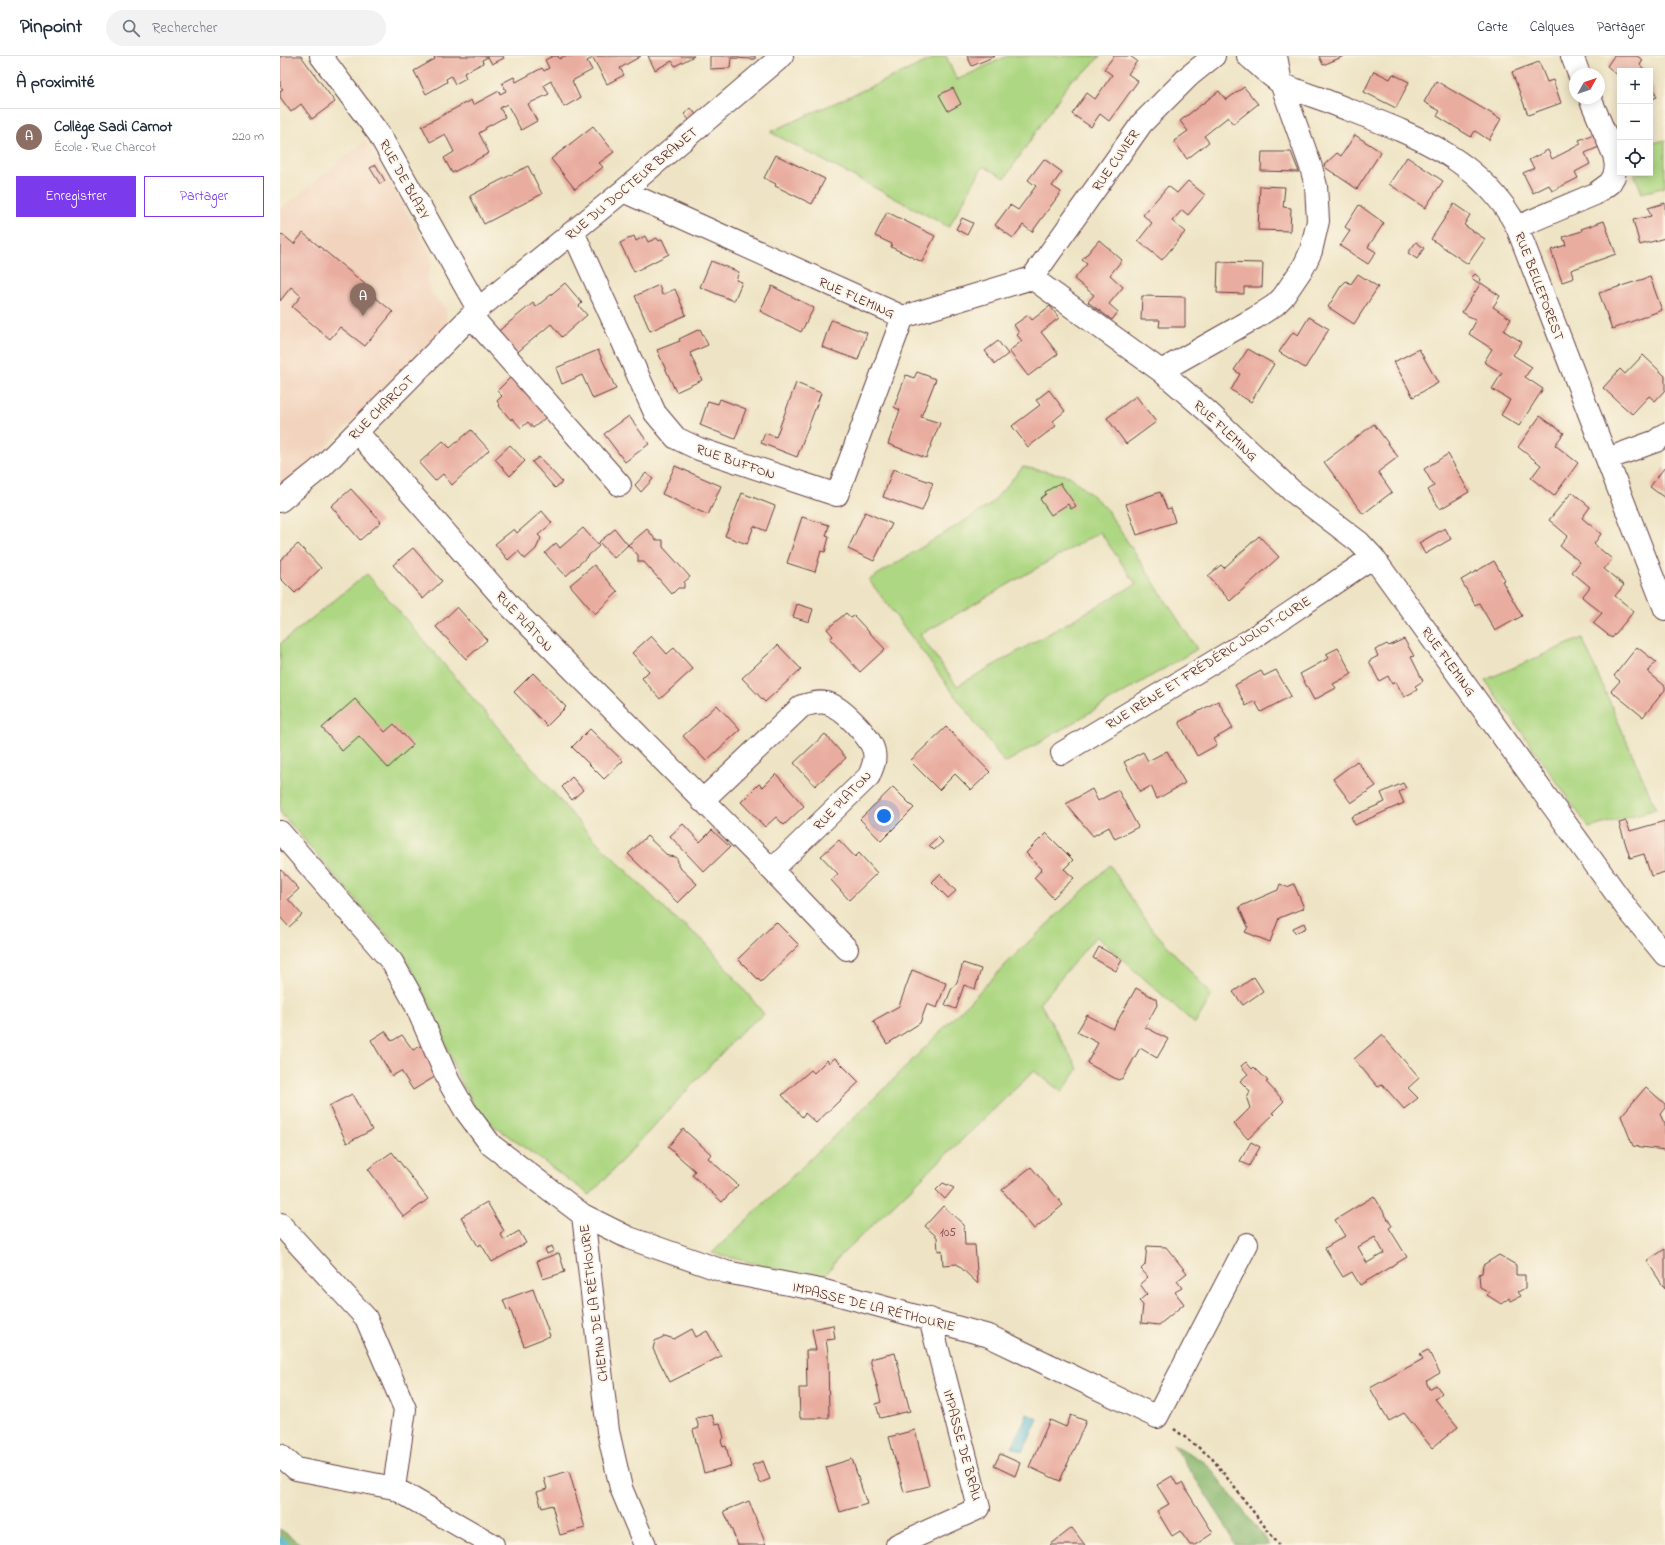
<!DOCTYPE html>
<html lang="fr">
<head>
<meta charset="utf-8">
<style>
  body { margin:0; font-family:"Indie Flower",sans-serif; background:#f2f2f3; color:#1f2937 }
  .controls { position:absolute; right:12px; top:12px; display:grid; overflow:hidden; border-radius:0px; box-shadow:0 2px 10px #0003 }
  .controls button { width:36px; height:36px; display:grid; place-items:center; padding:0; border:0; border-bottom:1px solid #e0e1e3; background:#fff; color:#1f2937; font:20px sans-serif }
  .compass { position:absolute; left:1289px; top:12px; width:36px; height:36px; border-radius:50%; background:#fff; box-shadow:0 2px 10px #0003; rotate:50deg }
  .you { position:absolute; left:604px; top:760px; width:14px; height:14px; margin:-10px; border:3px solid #fff; border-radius:50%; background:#1a73e8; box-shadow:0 0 0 6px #1a73e833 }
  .badge { display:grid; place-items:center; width:26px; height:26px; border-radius:50%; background:#7c3aed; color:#fff; font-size:13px; font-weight:700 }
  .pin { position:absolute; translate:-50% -33px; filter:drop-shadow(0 1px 2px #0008) }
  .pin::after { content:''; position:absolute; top:21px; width:14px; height:12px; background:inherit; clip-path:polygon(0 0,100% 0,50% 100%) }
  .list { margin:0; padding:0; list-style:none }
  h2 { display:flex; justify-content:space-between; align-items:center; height:52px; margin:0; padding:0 16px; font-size:17px }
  h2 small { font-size:13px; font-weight:400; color:#747a83 }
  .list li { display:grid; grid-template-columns:26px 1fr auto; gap:12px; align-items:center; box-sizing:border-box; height:56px; padding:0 16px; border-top:1px solid #e0e1e3 }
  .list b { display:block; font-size:15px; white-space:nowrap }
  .list p { margin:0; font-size:13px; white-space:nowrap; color:#747a83 }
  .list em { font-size:13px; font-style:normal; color:#747a83 }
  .actions { display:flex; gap:8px; padding:12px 16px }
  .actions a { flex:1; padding:9px 0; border:1px solid #7c3aed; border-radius:0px; text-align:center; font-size:14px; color:#7c3aed }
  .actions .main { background:#7c3aed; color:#fff }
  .icon { flex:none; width:22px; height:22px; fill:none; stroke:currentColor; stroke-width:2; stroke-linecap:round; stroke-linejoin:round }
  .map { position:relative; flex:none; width:1385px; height:1489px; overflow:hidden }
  header { display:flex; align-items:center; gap:24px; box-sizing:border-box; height:56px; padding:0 20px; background:#fff; border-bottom:1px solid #e0e1e3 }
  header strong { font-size:19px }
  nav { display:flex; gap:22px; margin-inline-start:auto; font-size:14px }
  .search { width:280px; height:36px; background:#f2f2f3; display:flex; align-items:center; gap:10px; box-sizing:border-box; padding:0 14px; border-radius:22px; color:#747a83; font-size:15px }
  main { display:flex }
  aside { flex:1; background:#fff }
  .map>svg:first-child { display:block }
</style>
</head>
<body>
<header>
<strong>Pinpoint</strong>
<div class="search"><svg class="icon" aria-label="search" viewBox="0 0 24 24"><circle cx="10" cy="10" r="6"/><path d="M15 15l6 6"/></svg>Rechercher</div>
<nav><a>Carte</a><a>Calques</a><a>Partager</a></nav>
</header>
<main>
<aside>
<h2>À proximité<small></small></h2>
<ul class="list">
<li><span class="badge" style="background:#8d6e63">A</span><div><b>Collège Sadi Carnot</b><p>École · Rue Charcot</p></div><em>220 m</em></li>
</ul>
<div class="actions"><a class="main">Enregistrer</a><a>Partager</a></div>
</aside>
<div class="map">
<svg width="1385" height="1489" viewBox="0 0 1385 1489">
  <rect width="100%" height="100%" fill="#fcf5e5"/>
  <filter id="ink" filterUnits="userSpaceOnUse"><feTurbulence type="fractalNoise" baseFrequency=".025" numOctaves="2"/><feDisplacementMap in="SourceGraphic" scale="8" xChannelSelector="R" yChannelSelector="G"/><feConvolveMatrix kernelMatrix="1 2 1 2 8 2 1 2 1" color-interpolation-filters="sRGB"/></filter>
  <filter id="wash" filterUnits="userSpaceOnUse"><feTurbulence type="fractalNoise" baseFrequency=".012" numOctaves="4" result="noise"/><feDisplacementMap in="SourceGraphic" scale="16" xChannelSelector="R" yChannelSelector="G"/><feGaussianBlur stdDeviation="0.9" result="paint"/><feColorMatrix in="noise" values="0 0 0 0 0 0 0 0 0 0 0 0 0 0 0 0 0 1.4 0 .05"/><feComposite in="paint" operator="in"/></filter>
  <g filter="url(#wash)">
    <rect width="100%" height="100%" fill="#eee4c5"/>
    <path fill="#f2d4be" d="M85,85L150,197L152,208L146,222L153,240L165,250L168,270L33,403L0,430V154Z"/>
    <path fill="#add782" stroke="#7c7b56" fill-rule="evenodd" d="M659,0H666L677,24L727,0H820L807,14L791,24L725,122L703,110L669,171L490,76Z
      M1385,84V131L1362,137L1354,117H1370V88Z
      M743,411L790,420L825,451L917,593L725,707L589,524L710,449ZM820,476L856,528L677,630L640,579Z
      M87,518L307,776L389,857L425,886L484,958L463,974L310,1139L213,1069L196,1052L179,1023L151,950L123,898L0,756V588Z
      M1302,582L1376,753L1309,772L1205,624Z
      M830,809L867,867L932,939L915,968L816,880L760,947L798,1013L782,1036L754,1015L558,1202L542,1224L432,1197L615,1022L736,898Z"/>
    <path fill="#8ab870" stroke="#6a6c4e" d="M893,1388L926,1407L990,1489H955L944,1467Z
      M0,1473L22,1489H0Z"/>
    <path fill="#55b9d3" stroke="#506c7f" d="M747,1358L758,1363L743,1396L732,1391Z"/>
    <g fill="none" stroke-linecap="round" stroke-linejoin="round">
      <path stroke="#55b9d3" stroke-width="7" d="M0,1485L6,1489"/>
    </g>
    <g id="blocks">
      <path fill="#e9ada0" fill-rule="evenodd" d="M0,0H21L55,46L32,63L21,48L11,56L0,41V35L3,33L0,30Z
        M154,0H223L224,2L212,8L208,1L202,4L203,7L184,17L186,22L175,28L171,20L166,23L167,26L146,38L134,15L155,3Z
        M273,0H278L279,3L284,0H361L340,12L344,19L327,28L313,2L307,5L312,14L292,25L300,42L284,51L271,25L264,29L269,38L248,48L257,65L241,74L227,48L220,52L225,61L205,72L206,73L199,77L209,97L172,117L164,102L174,96L165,78L150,86L142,70L191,44L193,49L219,35L220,38L226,35L222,27L234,21L236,26L262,12L264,15L269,12L265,4Z
        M368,0H414L395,10L392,5L375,14Z
        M430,0H475V3L451,2L450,12L430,13Z
        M687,0H715L692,10Z
        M834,0H850L857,5L848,18L858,25L829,65L820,58L811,71L792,58L807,37L815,43L832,19L824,13Z
        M1039,0H1064L1043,9Z
        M1334,0H1357L1363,4L1360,9L1366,15H1340V21L1327,10Z
        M1259,6L1267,26L1273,24L1281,47L1248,59L1232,16Z
        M1094,15L1110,23L1113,18L1129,26L1116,52L1084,36Z
        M1156,25L1221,63L1209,84L1195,75L1191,81L1157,60L1160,55L1144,46Z
        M1370,25L1377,41L1370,44Z
        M964,31L978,48L953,68L948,61L924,80L929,86L907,103L894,85L908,75L900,65L939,35L946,44Z
        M673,32L681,48L668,55L659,39Z
        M411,52L418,61L411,66L404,58Z
        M313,70L334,96L319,107L323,111L295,133L271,103Z
        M1314,78L1319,91L1305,97L1310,108L1295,116L1298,122L1272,135L1269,129L1253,137L1243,117L1254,112L1249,104L1268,94L1272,103L1301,88L1299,84Z
        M1075,79L1101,96L1077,133L1046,112L1044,109L1057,97L1061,100Z
        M982,96H1011L1019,116L981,115Z
        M496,99L545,123L532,148L495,130L496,128L484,122Z
        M1127,101L1163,125L1145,152L1109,128Z
        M764,103L782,116L772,130L781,136L752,176L743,169L733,182L715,169L730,149L738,154L756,130L748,124Z
        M96,109L105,125L100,128L90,112Z
        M248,110L262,138L204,168L190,140Z
        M908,125L925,139L908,159L902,154L892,165L905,176L882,204L858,185L872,167L863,159L888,130L897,137Z
        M980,130L1005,131L1003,151L1011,152L1010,175L978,174Z
        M1385,147V182L1360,189L1353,164L1371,160L1368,152Z
        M1174,148L1190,159L1184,169L1205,183L1188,208L1151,183Z
        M1079,149L1104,167L1088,191L1096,196L1088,208L1060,190L1070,175L1065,171Z
        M607,156L655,180L642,206L611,191L612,188L595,180Z
        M682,162L693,167L687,179L676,173Z
        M1324,165L1336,198L1291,214L1294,222L1282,226L1271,194L1286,189L1283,181L1302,175L1301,173Z
        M23,177L86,229L84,232L113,256L85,290L60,271L50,283L12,251L21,240L11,231L0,245V180L2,178L14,188Z
        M354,180L356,185L365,180L368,186L377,182L379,185L382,183L389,198L354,216L340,187Z
        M819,184L842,204L830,219L843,231L829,248L838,256L832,264L808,246L814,239L794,223L807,208L802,204Z
        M1136,186L1144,192L1137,203L1128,197Z
        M431,205L459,216L456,224L462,226L454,245L420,231Z
        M938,206L983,207L982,231H964V238L937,237Z
        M1078,218L1098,231L1074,268L1048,251L1061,230L1066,225L1071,228Z
        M1195,218L1201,223L1199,227L1191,222Z
        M1370,221L1382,254L1332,273L1319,237Z
        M285,227L302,247L299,250L307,259L282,281L271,268L234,299L215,278L253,247L256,251Z
        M1201,227L1220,240L1213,251L1231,263L1224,275L1242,286L1233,299L1252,311L1245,321L1263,333L1239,370L1221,359L1230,344L1212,333L1222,317L1204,306L1212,293L1189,278L1196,265L1182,256Z
        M379,229L382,239L395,233L406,259L370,275L355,240Z
        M492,230L534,252L521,276L480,255Z
        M862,240L905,241V271H879L880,264H861Z
        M770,250L779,262L761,276L778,298L748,320L729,295L742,285L737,279L739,277L734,269L748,259L752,264Z
        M1029,261L1049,273L1025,312L999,296L1013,276L1018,279Z
        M551,264L587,277L578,304L542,291Z
        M420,273L428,289L410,297L422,324L396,336L377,294L400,285L399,283Z
        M718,285L728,298L715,308L705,295Z
        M968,293L994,308L971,346L951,334L960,318L954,314Z
        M1139,293L1158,327L1133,341L1114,306Z
        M318,294L336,333L313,343L302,319L282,328L276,312Z
        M1363,299L1385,320V334L1375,345L1369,340L1352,358L1323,332L1340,313L1345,318Z
        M637,316L656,323L641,361L660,367L646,402L608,388L620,354L614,351L626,319L634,322Z
        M233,319L269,359L253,372L248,366L241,372L232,362L231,364L219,350L220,349L217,345L222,340L217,335Z
        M516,327L541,337L517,401L481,387L485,377L496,381Z
        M769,334L785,355L773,365L776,370L748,391L732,370L760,349L756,344Z
        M856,340L876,366L846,388L827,362Z
        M440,343L466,353L455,383L420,369L428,345L438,348Z
        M349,360L369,388L345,406L324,378Z
        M1260,360L1284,377L1275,389L1298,407L1274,440L1251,422L1261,409L1238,391Z
        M1094,368L1118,401L1098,416L1112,436L1083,458L1044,406Z
        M191,374L209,394L172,429L163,418L155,425L139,407L163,385L170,392Z
        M230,389L245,405L230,420L215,403Z
        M1168,398L1189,436L1160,453L1148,434L1154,430L1144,413Z
        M259,401L282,426L275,432L252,406Z
        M395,410L441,430L428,459L382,438Z
        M1384,412L1385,413V442L1370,431Z
        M613,413L653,427L642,455L603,441Z
        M366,417L373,423L361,436L355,429Z
        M780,427L796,450L791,453L788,448L771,459L760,443L766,438L765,436Z
        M71,433L101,466L80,484L51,450Z
        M880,436L887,453L891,452L895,466L857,479L846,448Z
        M1292,436L1310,451L1302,462L1321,478L1314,488L1332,503L1324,513L1344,529L1335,540L1354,555L1332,582L1313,567L1322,557L1302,541L1310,531L1292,516L1300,506L1280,490L1288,480L1269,464Z
        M462,437L495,450L486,475L474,470L467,488L445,480Z
        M262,455L272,467L258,479L261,482L256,493L245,503L238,495L228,504L215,488L234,473L237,477Z
        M585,456L612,468L594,505L568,493Z
        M522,461L549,469L546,480L549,481L545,496L541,495L535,516L507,507Z
        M303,472L319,490L286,520L265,497L276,487L280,492Z
        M1165,472L1171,483L1145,498L1139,487Z
        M335,473L348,489L367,473L376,484H383V491L410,521L404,526V532H398L392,538L364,506H358V499L348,489L334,502L319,486Z
        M979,480L999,501L950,545L928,520L941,509L944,512Z
        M18,488L41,512L15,537L0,522V504Z
        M133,492L162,525L143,543L113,509Z
        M1214,505L1225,524L1222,525L1242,560L1215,575L1199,547L1195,549L1181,524Z
        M314,509L338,536L315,558L290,529Z
        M517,548L533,553L529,566L513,561Z
        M177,551L207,584L186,603L156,571Z
        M566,557L571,562L574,560L605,593L580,616L550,583L553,580L547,573Z
        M371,580L387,598L394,592L413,613L380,643L362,622L369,615L352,597Z
        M1124,583L1134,600L1131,601L1143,625L1135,630L1137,634L1124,641L1116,626L1112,628L1108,620L1099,625L1089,605L1098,600L1095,594L1107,588L1109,590Z
        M498,589L521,613L485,646L462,622Z
        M1357,591L1376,606L1368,616L1385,630V634L1363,661L1331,635L1340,625L1334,620Z
        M1058,592L1072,618L1053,628L1056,632L1034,644L1020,618L1049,602L1046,598Z
        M996,614L1011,640L981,656L975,645L966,650L955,629L981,615L984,620Z
        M253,617L286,651L267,670L234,636Z
        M75,643L105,676L114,668L133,689L108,712L79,680L62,695L42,672Z
        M938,645L953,672L934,683L937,689L917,700L899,666Z
        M437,649L460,674L426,705L403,680Z
        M666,671L710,716L691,734L675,718L659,734L630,705Z
        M310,673L343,705L324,723L292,691Z
        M545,678L566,702L535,730L514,707Z
        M887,695L905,727L877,743L871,730L860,736L844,706L863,696L868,705Z
        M1077,705L1096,730L1071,747L1053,723Z
        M496,718L524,750L504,769L496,761L485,771L461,746L479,728L483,731Z
        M292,721L303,734L292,744L282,731Z
        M1123,727L1126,732L1119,736L1124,747L1075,769L1071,761L1105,746L1101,737Z
        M613,731L634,752L601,785L580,763Z
        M812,733L818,745L838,734L858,771L835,783L829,771L813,780L786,748Z
        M1346,765L1350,775L1385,765V816L1371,820L1364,798L1350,802L1339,767Z
        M403,768L420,786L432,774L450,791L424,816L390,780Z
        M766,777L793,804L784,813L794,822L773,842L754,822L762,813L746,797Z
        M367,780L388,800L396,801L398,805V810L417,828L398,847L348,798Z
        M658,781L663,786L654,794L649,789Z
        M559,784L575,801L579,797L597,817L569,844L551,824L558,818L541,800Z
        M0,813L19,833L8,843L22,859L9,871L0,861Z
        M660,818L676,835L668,842L652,826Z
        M1000,828L1007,831L1014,828L1024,852L999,862L990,886L965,876L968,871L959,851L998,834Z
        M496,866L519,889L481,926L458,903Z
        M1024,867L1026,872L1015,877L1013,872Z
        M819,891L842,904L836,915L813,902Z
        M683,907L701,913L695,933L684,929L676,953L665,949L671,934L677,926Z
        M632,914L666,927L657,952L647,948L640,967L607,988L593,965L619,950Z
        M974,921L983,935L963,949L953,936Z
        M856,932L876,943L877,949L865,971L888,983L877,1002L860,992L843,1022L838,1024L807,1007L818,987L797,976L807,959L833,973Z
        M105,975L112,985L122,979L133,994L144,988L158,1019L133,1034L121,1015L112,1020L91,984Z
        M1102,979L1139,1022L1128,1032L1138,1042L1124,1053L1102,1028L1098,1031L1074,1003Z
        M555,1002L579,1026L536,1067L525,1057L522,1061L502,1039L531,1014L534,1017L547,1004L549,1007Z
        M966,1006L972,1013L974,1011L988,1025L986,1026L1004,1045L992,1057L994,1058L968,1083L954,1068L970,1052L967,1043L970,1035L960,1025L968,1018L961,1010Z
        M1366,1031L1385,1048V1052L1380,1058L1384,1067H1385V1094L1353,1090L1341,1060Z
        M72,1038L92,1074L67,1087L49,1050Z
        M403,1073L431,1098L428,1102L458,1129L442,1146L412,1119L415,1115L388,1091Z
        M971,1086L980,1091L969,1110L960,1105Z
        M112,1096L148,1143L124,1161L88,1113Z
        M751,1111L783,1149L754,1173L722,1134Z
        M663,1127L674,1132L665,1143L656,1134Z
        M1094,1140L1112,1170L1109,1172L1127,1201L1080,1229L1072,1216L1063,1221L1045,1192L1065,1180L1055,1164ZM1095,1181L1104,1197L1087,1207L1078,1191Z
        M207,1146L224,1175L220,1177L224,1184L239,1175L246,1187L212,1206L201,1188L198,1190L181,1161Z
        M663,1150L684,1169L685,1189H695L698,1228L677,1208L663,1209L662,1194L658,1195L657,1181L645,1170Z
        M272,1190L274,1195L267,1198L265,1193Z
        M867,1190L886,1191L907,1217L897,1225L902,1232L895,1236L904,1248L879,1269L861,1267L863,1249L859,1245L867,1238L860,1228L868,1221L861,1213L865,1209Z
        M1385,1193V1233L1367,1205Z
        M279,1197L285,1216L263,1223L257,1205Z
        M1219,1199L1236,1209V1219H1245V1232L1238,1236L1241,1240L1231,1245L1229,1242L1221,1248L1207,1239L1209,1236L1200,1231L1199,1218L1202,1217L1203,1209Z
        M253,1233L270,1280L244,1290L230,1253L227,1254L223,1244Z
        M553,1269L555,1283L546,1284L548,1297L549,1362H520L519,1332H527L526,1294H536L532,1273Z
        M412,1273L416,1281L427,1275L441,1300L390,1326L373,1293L375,1285L385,1280L394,1283Z
        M1148,1294L1160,1317L1146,1325L1149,1333L1156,1329L1162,1337L1155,1343L1178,1371L1152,1392L1124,1357L1109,1365L1090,1332L1143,1303L1140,1298Z
        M615,1297L630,1355L600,1362L596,1348L601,1346L590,1303Z
        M432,1359L435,1368L440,1367L444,1382L441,1385L443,1391L446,1390L451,1410L424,1417L413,1374L419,1372L416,1362Z
        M791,1359L806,1365L780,1425L749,1411L770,1364L786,1371Z
        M635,1374L649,1430L624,1436L609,1381Z
        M720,1398L740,1407L735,1420L714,1410Z
        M572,1403L587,1448L560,1456L546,1411Z
        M483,1405L490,1423L480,1427L472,1409Z
        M289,1415L305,1472L280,1479L272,1449L262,1452L257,1436L267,1433L264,1422Z
        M892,1420L897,1429L902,1427L933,1477L915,1489H910L900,1475L892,1480L877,1455L889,1448L877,1429Z
        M469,1445L486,1489H458L444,1455Z
        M792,1472L805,1489H770Z"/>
    </g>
  </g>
  <g filter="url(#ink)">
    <use href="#blocks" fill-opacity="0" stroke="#633d42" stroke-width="1"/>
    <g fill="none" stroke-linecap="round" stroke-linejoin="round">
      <defs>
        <path id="minor" d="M41,0L99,78L198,253
          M968,0C979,9 989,20 1001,27C1015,35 1034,40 1049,46C1122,75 1198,97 1237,171L1385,553
          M1292,0L1299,18
          M343,135L623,261L752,222L881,315L927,355L1012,435L1079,486L1093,501L1348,854L1385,899
          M1237,171L1315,138L1330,127L1334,120L1336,110L1334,99L1310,42
          M293,176L375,357L396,382L419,393L557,439L623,261
          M752,222L862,67L909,20L934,0
          M191,260L340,429
          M881,315L975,262L995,249L1003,241L1024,210L1031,195L1038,165L1036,130L1031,111L1001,27L996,0
          M77,376L230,550L492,814L589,720C592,712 596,705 594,696C592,682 560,649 546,647C537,645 530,648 522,650L422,745
          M1327,403L1376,385L1385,378
          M0,445L42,411L198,253L343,135L502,0
          M782,697L970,584L1093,501
          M0,776L112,906L134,945L169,1026L185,1054L211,1089L303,1159L328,1375L341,1432L365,1489
          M492,814L567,893
          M303,1159L349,1182L446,1216L545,1235L709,1280L877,1361L967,1188
          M0,1168L86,1262L125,1353L114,1432L213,1489
          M0,1399L16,1413L114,1432
          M617,1489L699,1452L650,1263"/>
      </defs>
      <use href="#minor" stroke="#633d42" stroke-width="24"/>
      <path stroke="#633d42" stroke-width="2.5" stroke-dasharray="3 3" stroke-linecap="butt" d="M894,1373L931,1401L999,1489"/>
      <use href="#minor" stroke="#fff" stroke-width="22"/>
    </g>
  </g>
  <g text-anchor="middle" stroke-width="3.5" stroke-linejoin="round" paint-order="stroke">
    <g font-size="12" fill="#724248">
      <text x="668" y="1180">105</text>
    </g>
    <g font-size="14" fill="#4a1f2b" stroke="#fcf5e5">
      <text transform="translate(835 104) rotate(-55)" y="5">RUE CUVIER</text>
      <text transform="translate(125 123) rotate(61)" y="5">RUE DE BLAZY</text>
      <text transform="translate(351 127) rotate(-40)" y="5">RUE DU DOCTEUR BRANET</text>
      <text transform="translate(1260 230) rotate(69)" y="5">RUE BELLEFOREST</text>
      <text transform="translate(577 241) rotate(24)" y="5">RUE FLEMING</text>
      <text transform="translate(101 351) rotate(-45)" y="5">RUE CHARCOT</text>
      <text transform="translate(946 374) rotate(43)" y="5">RUE FLEMING</text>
      <text transform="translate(456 405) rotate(19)" y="5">RUE BUFFON</text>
      <text transform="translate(245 565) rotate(47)" y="5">RUE PLATON</text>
      <text transform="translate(1169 605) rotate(54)" y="5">RUE FLEMING</text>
      <text transform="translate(928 606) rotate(-32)" y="5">RUE IRÈNE ET FRÉDÉRIC JOLIOT-CURIE</text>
      <text transform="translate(562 744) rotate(-46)" y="5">RUE PLATON</text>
      <text transform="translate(313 1247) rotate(-97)" y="5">CHEMIN DE LA RÉTHOURIE</text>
      <text transform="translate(594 1250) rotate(14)" y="5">IMPASSE DE LA RÉTHOURIE</text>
      <text transform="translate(683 1389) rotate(75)" y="5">IMPASSE DE BRAU</text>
    </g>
  </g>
</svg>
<div class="controls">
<button>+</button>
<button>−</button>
<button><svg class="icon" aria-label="locate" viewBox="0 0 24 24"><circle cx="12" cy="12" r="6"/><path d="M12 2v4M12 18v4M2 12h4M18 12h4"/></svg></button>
</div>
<svg class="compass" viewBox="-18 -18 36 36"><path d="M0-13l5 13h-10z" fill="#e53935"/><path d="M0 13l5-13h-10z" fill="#747a83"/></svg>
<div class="you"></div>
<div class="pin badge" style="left:83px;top:260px;background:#8d6e63">A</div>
</div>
</main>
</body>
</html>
